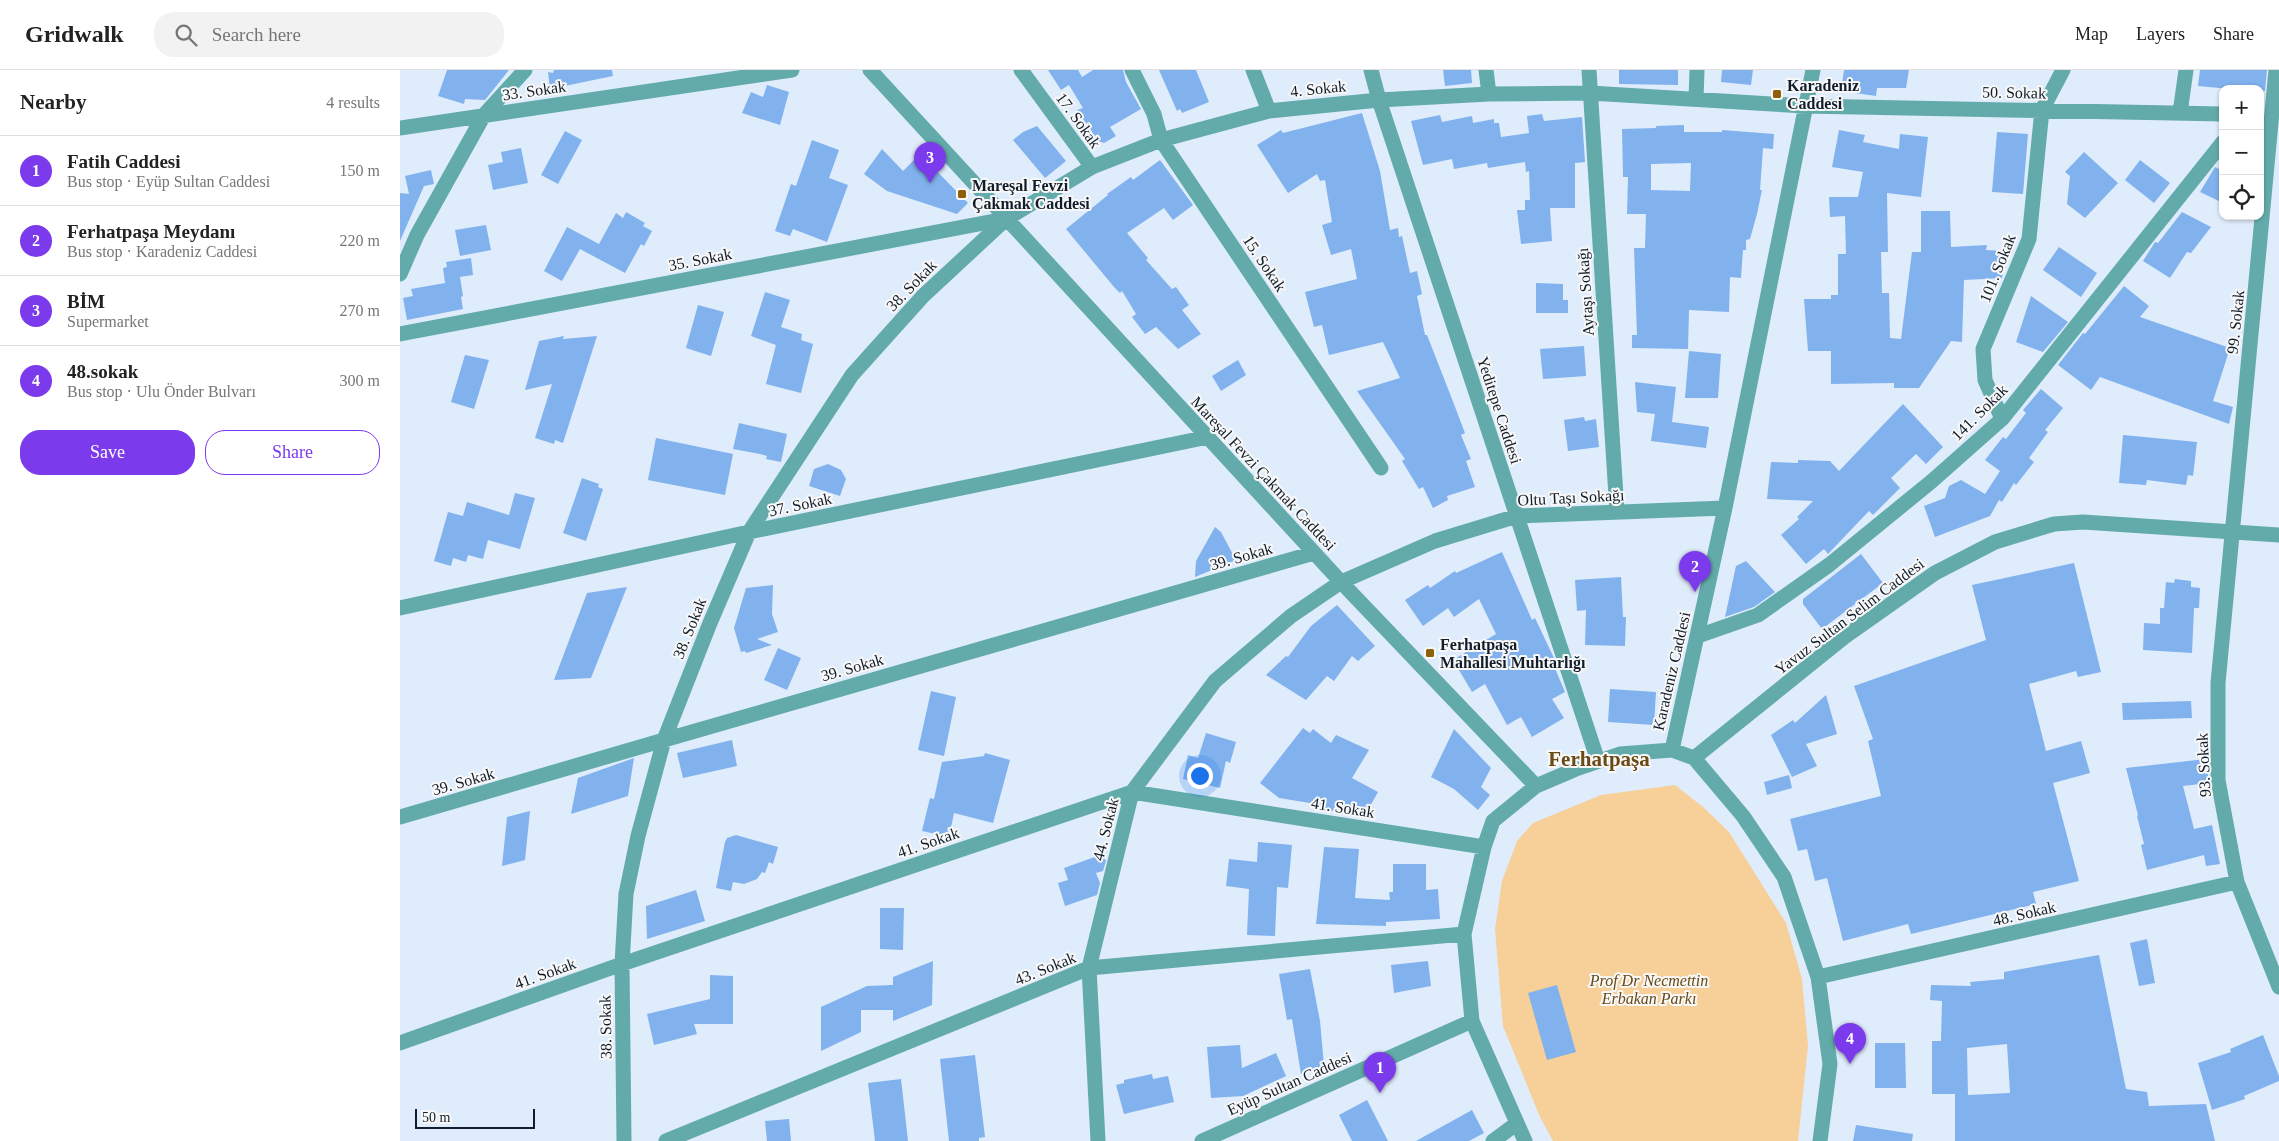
<!DOCTYPE html>
<html lang="en">
<head>
<meta charset="utf-8">
<style>
  body { margin:0; font-family:"Times New Roman",serif; background:#f2f2f2; color:#222 }
  .controls { position:absolute; right:15px; top:15px; display:grid; overflow:hidden; border-radius:10px; box-shadow:0 1px 4px #0004 }
  .controls button { width:45px; height:45px; display:grid; place-items:center; padding:0; border:0; border-bottom:1px solid #e0e0e0; background:#fff; color:#222; font:25px sans-serif }
  .scale { position:absolute; left:15px; bottom:12px; width:120px; box-sizing:border-box; padding-left:5px; border:2px solid #111d2b; border-top:0; font-size:14px; line-height:18px; white-space:nowrap; color:#111d2b; -webkit-text-stroke:4px #f8f8f8; paint-order:stroke }
  .you { position:absolute; left:799px; top:705px; width:18px; height:18px; margin:-12px; border:4px solid #fff; border-radius:50%; background:#1a73e8; box-shadow:0 0 0 8px #1a73e833 }
  .badge { display:grid; place-items:center; width:32px; height:32px; border-radius:50%; background:#7c3aed; color:#fff; font-size:16px; font-weight:700 }
  .pin { position:absolute; translate:-50% -41px; filter:drop-shadow(0 1px 2px #0008) }
  .pin::after { content:''; position:absolute; top:26px; width:18px; height:15px; background:inherit; clip-path:polygon(0 0,100% 0,50% 100%) }
  .list { margin:0; padding:0; list-style:none }
  h2 { display:flex; justify-content:space-between; align-items:center; height:65px; margin:0; padding:0 20px; font-size:21px }
  h2 small { font-size:16px; font-weight:400; color:#767676 }
  .list li { display:grid; grid-template-columns:32px 1fr auto; gap:15px; align-items:center; box-sizing:border-box; height:70px; padding:0 20px; border-top:1px solid #e0e0e0 }
  .list b { display:block; font-size:19px; white-space:nowrap }
  .list p { margin:0; font-size:16px; white-space:nowrap; color:#767676 }
  .list em { font-size:16px; font-style:normal; color:#767676 }
  .actions { display:flex; gap:10px; padding:15px 20px }
  .actions a { flex:1; padding:11px 0; border:1px solid #7c3aed; border-radius:20px; text-align:center; font-size:18px; color:#7c3aed }
  .actions .main { background:#7c3aed; color:#fff }
  .icon { flex:none; width:28px; height:28px; fill:none; stroke:currentColor; stroke-width:2; stroke-linecap:round; stroke-linejoin:round }
  .map { position:relative; flex:none; width:1879px; height:1071px; overflow:hidden }
  header { display:flex; align-items:center; gap:30px; box-sizing:border-box; height:70px; padding:0 25px; background:#fff; border-bottom:1px solid #e0e0e0 }
  header strong { font-size:24px }
  nav { display:flex; gap:28px; margin-inline-start:auto; font-size:18px }
  .search { width:350px; height:45px; background:#f2f2f2; display:flex; align-items:center; gap:12px; box-sizing:border-box; padding:0 18px; border-radius:20px; color:#767676; font-size:19px }
  main { display:flex }
  aside { flex:1; background:#fff }
  .map>svg:first-child { display:block }
</style>
</head>
<body>
<header>
<strong>Gridwalk</strong>
<div class="search"><svg class="icon" aria-label="search" viewBox="0 0 24 24"><circle cx="10" cy="10" r="6"/><path d="M15 15l6 6"/></svg>Search here</div>
<nav><a>Map</a><a>Layers</a><a>Share</a></nav>
</header>
<main>
<aside>
<h2>Nearby<small>4 results</small></h2>
<ul class="list">
<li><span class="badge">1</span><div><b>Fatih Caddesi</b><p>Bus stop · Eyüp Sultan Caddesi</p></div><em>150 m</em></li>
<li><span class="badge">2</span><div><b>Ferhatpaşa Meydanı</b><p>Bus stop · Karadeniz Caddesi</p></div><em>220 m</em></li>
<li><span class="badge">3</span><div><b>BİM</b><p>Supermarket</p></div><em>270 m</em></li>
<li><span class="badge">4</span><div><b>48.sokak</b><p>Bus stop · Ulu Önder Bulvarı</p></div><em>300 m</em></li>
</ul>
<div class="actions"><a class="main">Save</a><a>Share</a></div>
</aside>
<div class="map">
<svg width="1879" height="1071" viewBox="0 0 1879 1071">
  <rect width="100%" height="100%" fill="#dfecfc"/>
  <path fill="#f7cf99" d="M1275,715L1303,737L1329,762L1386,853L1402,909L1408,976L1398,1071H1153L1140,1047L1103,956L1095,859L1102,811L1117,771L1133,753L1201,725Z"/>
  <path fill="#81b2ee" fill-rule="evenodd" d="M47,0H109L85,30L65,29L64,34L38,26Z
    M154,0H212L213,6L150,19L148,2L153,3Z
    M648,0H678L682,7L693,0H723L726,12L741,39L710,57L716,66L704,73L698,71L677,40L683,38L669,15L661,20Z
    M759,0H796L809,32L782,43L780,39L777,41Z
    M1043,0H1071L1072,13L1045,16Z
    M1219,0H1278V15L1219,14Z
    M1322,0H1353L1351,15L1321,12Z
    M1444,0H1509L1506,18H1477L1476,26L1441,21Z
    M1800,0H1867L1865,21L1831,16L1830,19L1798,16Z
    M367,15L389,22L380,55L342,43L351,22L363,27Z
    M962,43L980,101L990,160L998,158L999,167L1002,166L1010,203L1017,201L1022,224L1017,226L1025,265H1027L1052,329L1065,363L1061,365L1071,389L1066,391L1075,417L1047,426L1048,430L1033,438L1023,417L1019,419L1002,391L1005,389L957,321L1000,308L983,272L929,285L922,255L914,257L905,222L957,209L951,179L931,185L922,155L932,152L925,110L920,111L917,104L888,123L857,75L881,60L883,63Z
    M1142,44L1144,51L1182,47L1185,92L1175,93V138H1150L1152,171L1121,174L1117,140H1125V130H1130L1129,101L1126,102L1125,92L1088,98L1087,93L1054,99L1052,89L1023,95L1011,51L1040,45L1042,52L1072,46L1073,53L1094,49V53H1099L1101,67L1129,63L1127,46Z
    M1284,55V62H1322V60L1374,64L1373,79L1363,78L1360,120H1362L1357,144L1350,169L1346,170V180H1343L1341,208L1330,207L1329,242L1289,240L1288,279L1232,278V265H1237L1234,178H1245L1246,144H1227L1228,107H1223L1222,59L1256,58V56ZM1291,93L1290,121L1251,120V94Z
    M637,56L666,91L645,108L613,70L623,62Z
    M1439,60L1465,65L1463,72L1499,79L1500,64L1528,67L1521,127L1487,123L1488,182H1481L1482,223H1489L1490,268L1501,269L1512,182H1521V141H1550L1551,177L1587,175L1586,180L1606,181L1602,208L1564,210L1562,272L1551,271L1519,318H1494V313L1431,314V281H1408L1404,229H1431V225H1438V184H1446L1445,146L1430,147L1429,127H1458L1463,102L1432,97Z
    M165,61L182,70L158,114L141,105Z
    M1597,62L1628,64L1623,124L1592,122Z
    M412,70L439,80L429,108L448,115L427,172L393,159L390,166L375,161L391,114L396,116Z
    M121,78L128,113L93,120L88,95L103,92L101,82Z
    M482,79L503,101L520,84L568,133L557,144L487,121L464,104Z
    M1684,82L1718,113L1685,148L1667,134L1670,106L1665,102Z
    M760,90L793,135L773,150L764,138L727,163L748,188L746,190L772,219L776,217L789,235L782,240L801,264L778,279L756,257L745,264L732,247L736,244L722,221L720,223L714,217L666,159L708,125L707,124L731,107L733,110Z
    M1740,90L1770,113L1754,133L1725,110Z
    M1815,97L1823,101V133L1800,122Z
    M31,100L34,114L24,116L0,171V123L9,124L5,106Z
    M226,142L245,153L243,156L252,161L244,176L241,174L225,203L180,179L162,211L144,201L167,157L199,174L216,143L223,148Z
    M1782,142L1811,157L1791,183L1787,182L1770,208L1743,191L1755,172L1758,173Z
    M86,155L91,180L60,186L55,160Z
    M1659,177L1697,203L1681,227L1643,200Z
    M71,188L73,205L60,207L63,226L61,227L63,239L7,250L3,228L13,226L11,219L45,213L43,198L47,197L46,192Z
    M1136,213L1163,214V230H1168V243H1136Z
    M1724,216L1749,236L1740,247L1830,278L1813,331L1833,337L1829,354L1700,307L1691,320L1658,295L1683,263L1685,264Z
    M365,222L390,230L381,257L402,264L401,270L413,274L401,323L366,314L376,275L351,266Z
    M1631,226L1668,252L1643,282L1616,272Z
    M298,235L324,242L311,286L286,278Z
    M164,266L163,269L197,266L163,373L155,370L154,374L135,368L152,314L125,320L139,271Z
    M1184,276L1186,306L1143,309L1140,279Z
    M1289,281L1321,284L1318,328H1285Z
    M65,285L89,290L74,339L51,332Z
    M838,290L846,305L821,321L812,306Z
    M1235,312L1276,317L1272,352L1309,357L1306,378L1251,371L1255,344L1237,342Z
    M1641,319L1663,338L1645,360L1648,362L1629,388L1634,392L1616,415L1614,413L1602,432L1599,430L1590,446L1535,467L1524,436L1545,428L1549,416L1561,410L1585,424L1600,401L1585,390L1603,367L1606,369L1626,343L1623,340Z
    M1503,334L1543,377L1526,394L1516,384L1491,408L1500,418L1473,445L1469,441L1428,484L1424,479L1406,494L1381,465L1399,449L1397,447L1413,431L1367,429L1371,392L1398,393V390L1430,391L1439,401Z
    M1184,347L1185,351L1196,349L1199,377L1168,381L1164,350Z
    M339,353L387,364L381,392L366,389L367,386L360,384L333,379Z
    M1723,365L1797,372L1793,406L1788,405L1786,415L1747,410L1746,415L1719,413Z
    M256,368L333,384L325,425L248,410Z
    M428,394L441,400L446,409L440,426L409,416L414,399Z
    M182,408L199,414L198,417L203,419L186,471L163,463Z
    M115,423L135,428L120,479L88,470L83,489L68,485L66,492L53,488L51,496L34,491L48,442L63,446L67,432L109,445Z
    M815,457L821,462L836,490L795,507L796,491Z
    M1102,482L1132,550L1135,548L1154,588L1151,589L1165,622L1152,629L1164,648L1132,667L1121,647L1107,655L1085,614L1072,622L1053,590L1096,564L1079,529L1054,547L1048,538L1023,556L1005,530L1028,515L1030,518L1055,501L1056,503Z
    M1461,484L1483,513L1422,559L1403,534V529Z
    M1346,491L1375,522L1354,537L1325,547L1336,496Z
    M1674,493L1701,602L1678,607L1676,601L1629,614L1646,681L1681,671L1690,703L1653,713L1679,811L1633,822L1636,834L1511,864L1508,854L1443,871L1427,808L1415,811L1407,779L1398,781L1390,749L1481,726L1468,671L1473,669L1454,616L1586,570L1572,515Z
    M1221,507L1223,547H1226L1225,576L1185,575L1186,540L1177,541L1175,510Z
    M1775,509L1791,511V517L1800,518L1799,538H1794L1792,583L1743,580L1744,553L1760,554V538H1764L1766,512L1774,513Z
    M373,515L372,544L378,562L357,569L372,575L346,583L345,581L341,582L334,558L346,518Z
    M227,517L191,608L154,610L187,523Z
    M937,535L975,576L958,591L952,586L934,611L927,606L906,630L866,605L886,586L888,587L911,556Z
    M378,578L401,588L387,620L364,610Z
    M1210,619L1256,622L1254,655L1208,652Z
    M531,621L556,627L544,686L518,680Z
    M1426,625L1437,664L1406,674L1417,696L1392,707L1371,665L1393,650L1395,653Z
    M1791,631L1792,648L1723,650L1722,633Z
    M903,658L910,663L913,659L931,673L936,665L969,680L952,708L978,722L964,747L938,732L933,741L921,739L922,735L879,728L860,713Z
    M1054,659L1091,698L1081,717L1090,725L1078,740L1054,719L1031,707Z
    M806,663L836,672L830,693L826,691L820,718L783,709L788,685L798,688Z
    M332,670L337,696L283,708L277,683Z
    M585,683L610,690L593,753L554,743L549,767L522,761L530,728L534,729L542,692L584,686Z
    M234,688L228,726L171,744L178,708Z
    M1806,689L1809,713L1783,716L1794,759L1812,755L1820,794L1806,796L1804,785L1747,800L1741,775L1744,774L1737,746L1738,745L1726,698Z
    M1389,705L1392,718L1367,725L1364,712Z
    M130,741L125,790L102,796L107,747Z
    M336,765L378,777L373,794L369,792L365,803L362,802L357,809L344,814L333,812L331,821L316,818L325,772L327,768Z
    M858,772L892,775L888,818L877,817L875,866L847,865L849,819L826,816L829,789L857,792Z
    M924,777L959,779L955,828L990,830L989,822H993V794H1026V820L1038,819L1040,849L986,852V856L916,854Z
    M703,784L706,791L703,801L696,803L700,813L697,825L665,836L658,813L668,810L664,798Z
    M296,820L305,851L247,869L246,836Z
    M480,838H504L503,880L480,879Z
    M1747,869L1755,913L1739,916L1730,873Z
    M1699,885L1726,1019L1747,1022L1749,1036L1806,1034L1815,1071H1555V1024H1532V971H1541L1542,931L1530,930L1531,915L1571,916L1570,912L1604,909V902ZM1607,974L1610,1023L1568,1025L1567,978Z
    M533,891L532,935L493,951V940H461V962L421,981V937L467,916L493,915V907Z
    M1028,891L1031,916L994,923L991,895Z
    M910,899L920,951L924,996L901,1004L892,949L887,950L879,904Z
    M310,905L333,906V954H294L297,964L254,975L247,944L310,929Z
    M1157,915L1176,982L1147,990L1128,923Z
    M1863,965L1879,1006V1011L1844,1026L1845,1029L1812,1040L1798,993L1831,982L1830,979Z
    M1475,973H1505L1506,1018H1475Z
    M840,975L842,998L876,983L886,1006L843,1026L811,1028L807,977Z
    M575,985L585,1067L579,1068V1071H549L540,989Z
    M752,1004L753,1009L768,1006L774,1032L724,1044L716,1015L724,1013V1010Z
    M501,1009L508,1071H475L468,1013Z
    M967,1030L988,1071H952L939,1045Z
    M1072,1040L1084,1063L1069,1071H1016Z
    M389,1049L391,1071H367L365,1051Z
    M1456,1055L1513,1064L1512,1071H1453Z"/>
  <g fill="none" stroke-linecap="round" stroke-linejoin="round">
    <path stroke="#63abaa" stroke-width="15" d="M470,0L941,512L1136,716
      M621,0L692,97
      M732,0L754,44L761,70L981,398
      M853,0L869,41
      M971,0L979,30L1198,691
      M1086,0L1089,24
      M1189,0L1217,442
      M1876,0L1818,613V710L1837,812L1879,917
      M1296,29L1297,0
      M1780,43L1786,0
      M0,58L392,0
      M0,204L17,165L84,45L125,0
      M0,264L605,149
      M1602,349L1585,310L1583,279L1629,169L1642,40L1663,0
      M0,538L349,462L808,367
      M1298,566L1358,545L1429,495L1532,411L1602,349L1823,72
      M1272,680L1325,438L1413,0
      M1294,688L1447,565L1535,503L1595,472L1654,454L1683,452L1879,465
      M0,747L264,670L914,483
      M1418,907L1837,812
      M0,973L222,894L732,722L1084,777
      M224,1071L222,894L226,824L238,766L264,670L310,553L349,462L452,305L523,226L606,149L692,97L761,70L869,41L979,30L1089,24L1190,23L1405,36L1823,44
      M266,1071L689,898L1064,864
      M698,1071L689,898L732,722L815,611L891,546L941,512L1035,471L1117,446L1325,438
      M802,1071L1072,951
      M1093,1071L1116,1054
      M1125,1071L1072,951L1064,864L1084,777L1093,751L1136,716L1176,699L1220,684L1272,680L1294,688L1343,746L1384,807L1418,907L1430,994L1420,1071"/>
  </g>
  <g fill="#8f600a" stroke="#f8f8f8" stroke-width="2">
    <rect x="1372" y="19" width="10" height="10" rx="2.5"/>
    <rect x="557" y="119" width="10" height="10" rx="2.5"/>
    <rect x="1025" y="578" width="10" height="10" rx="2.5"/>
  </g>
  <g text-anchor="middle" stroke-width="4" stroke-linejoin="round" paint-order="stroke">
    <g font-size="16" font-weight="bold" fill="#111d2b" stroke="#f8f8f8" text-anchor="start">
      <text x="1387" y="21">Karadeniz<tspan x="1387" dy="18">Caddesi</tspan></text>
      <text x="572" y="121">Mareşal Fevzi<tspan x="572" dy="18">Çakmak Caddesi</tspan></text>
      <text x="1040" y="580">Ferhatpaşa<tspan x="1040" dy="18">Mahallesi Muhtarlığı</tspan></text>
    </g>
    <g font-size="16" fill="#111d2b" stroke="#f8f8f8">
      <text transform="translate(918 18) rotate(-6)" y="6">4. Sokak</text>
      <text transform="translate(134 20) rotate(-8)" y="6">33. Sokak</text>
      <text transform="translate(1614 22) rotate(1)" y="6">50. Sokak</text>
      <text transform="translate(679 50) rotate(54)" y="6">17. Sokak</text>
      <text transform="translate(300 189) rotate(-11)" y="6">35. Sokak</text>
      <text transform="translate(865 193) rotate(56)" y="6">15. Sokak</text>
      <text transform="translate(1597 198) rotate(-68)" y="6">101. Sokak</text>
      <text transform="translate(511 215) rotate(-46)" y="6">38. Sokak</text>
      <text transform="translate(1185 222) rotate(-94)" y="6">Aytaşı Sokağı</text>
      <text transform="translate(1835 252) rotate(-84)" y="6">99. Sokak</text>
      <text transform="translate(1100 340) rotate(72)" y="6">Yeditepe Caddesi</text>
      <text transform="translate(1579 342) rotate(-45)" y="6">141. Sokak</text>
      <text transform="translate(864 403) rotate(47)" y="6">Mareşal Fevzi Çakmak Caddesi</text>
      <text transform="translate(1171 427) rotate(-3)" y="6">Oltu Taşı Sokağı</text>
      <text transform="translate(400 434) rotate(-12)" y="6">37. Sokak</text>
      <text transform="translate(841 486) rotate(-16)" y="6">39. Sokak</text>
      <text transform="translate(1449 546) rotate(-37)" y="6">Yavuz Sultan Selim Caddesi</text>
      <text transform="translate(289 558) rotate(-68)" y="6">38. Sokak</text>
      <text transform="translate(452 597) rotate(-16)" y="6">39. Sokak</text>
      <text transform="translate(1271 601) rotate(-77)" y="6">Karadeniz Caddesi</text>
      <text transform="translate(1803 695) rotate(-93)" y="6">93. Sokak</text>
      <text transform="translate(63 711) rotate(-16)" y="6">39. Sokak</text>
      <text transform="translate(943 737) rotate(9)" y="6">41. Sokak</text>
      <text transform="translate(705 759) rotate(-76)" y="6">44. Sokak</text>
      <text transform="translate(528 772) rotate(-19)" y="6">41. Sokak</text>
      <text transform="translate(1624 843) rotate(-13)" y="6">48. Sokak</text>
      <text transform="translate(645 898) rotate(-22)" y="6">43. Sokak</text>
      <text transform="translate(145 903) rotate(-20)" y="6">41. Sokak</text>
      <text transform="translate(205 957) rotate(-91)" y="6">38. Sokak</text>
      <text transform="translate(889 1013) rotate(-24)" y="6">Eyüp Sultan Caddesi</text>
    </g>
    <g font-size="16" font-style="italic" fill="#684814" stroke="#f8f8f8">
      <text x="1249" y="916">Prof Dr Necmettin<tspan x="1249" dy="18">Erbakan Parkı</tspan></text>
    </g>
    <g font-size="21" font-weight="bold" fill="#6b4a16" stroke="#f8f8f8">
      <text x="1199" y="696">Ferhatpaşa</text>
    </g>
  </g>
</svg>
<div class="controls">
<button>+</button>
<button>−</button>
<button><svg class="icon" aria-label="locate" viewBox="0 0 24 24"><circle cx="12" cy="12" r="6"/><path d="M12 2v4M12 18v4M2 12h4M18 12h4"/></svg></button>
</div>
<div class="scale">50 m</div>
<div class="you"></div>
<div class="pin badge" style="left:980px;top:1023px">1</div>
<div class="pin badge" style="left:1295px;top:522px">2</div>
<div class="pin badge" style="left:530px;top:113px">3</div>
<div class="pin badge" style="left:1450px;top:994px">4</div>
</div>
</main>
</body>
</html>
